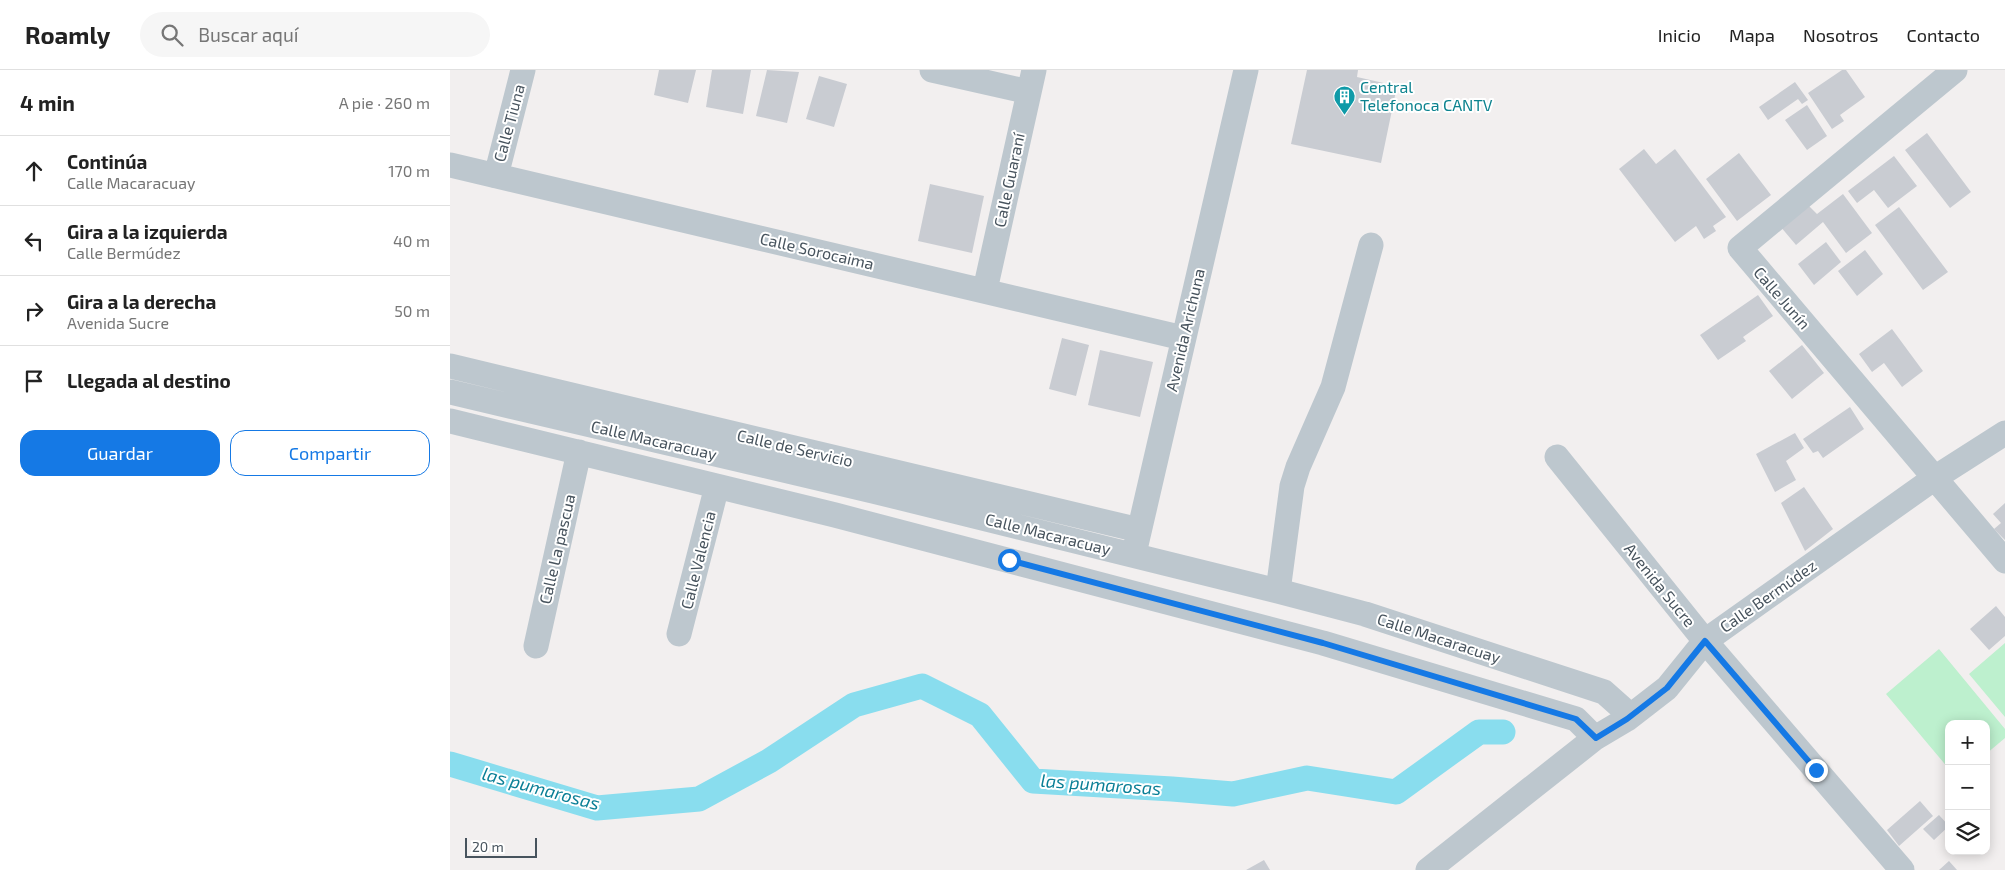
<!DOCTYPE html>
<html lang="es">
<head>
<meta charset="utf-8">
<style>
  body { margin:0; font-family:"Exo 2",sans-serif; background:#f6f6f6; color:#222 }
  .controls { position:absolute; right:15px; bottom:15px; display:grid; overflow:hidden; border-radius:10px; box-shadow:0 2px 12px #0003 }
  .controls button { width:45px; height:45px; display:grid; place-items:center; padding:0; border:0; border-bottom:1px solid #e0e0e0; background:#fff; color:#222; font:25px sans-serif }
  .scale { position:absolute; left:15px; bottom:12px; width:72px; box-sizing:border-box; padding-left:5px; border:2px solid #47535d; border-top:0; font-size:14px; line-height:18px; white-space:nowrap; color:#47535d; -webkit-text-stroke:4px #fff; paint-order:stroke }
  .stop { position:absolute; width:15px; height:15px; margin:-11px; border:4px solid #1579e5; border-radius:50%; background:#fff }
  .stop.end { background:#1579e5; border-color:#fff; box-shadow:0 1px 5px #0008 }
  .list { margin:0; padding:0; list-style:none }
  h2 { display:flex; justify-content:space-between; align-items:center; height:65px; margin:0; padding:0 20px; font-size:21px }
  h2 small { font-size:16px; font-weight:400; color:#767676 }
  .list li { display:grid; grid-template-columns:32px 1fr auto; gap:15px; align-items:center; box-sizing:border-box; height:70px; padding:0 20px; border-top:1px solid #e0e0e0 }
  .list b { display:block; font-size:19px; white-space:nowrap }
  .list p { margin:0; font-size:16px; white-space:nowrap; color:#767676 }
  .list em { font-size:16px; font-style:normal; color:#767676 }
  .actions { display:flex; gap:10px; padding:15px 20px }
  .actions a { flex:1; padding:11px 0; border:1px solid #1579e5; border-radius:15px; text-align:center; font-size:18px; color:#1579e5 }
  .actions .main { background:#1579e5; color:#fff }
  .icon { flex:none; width:28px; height:28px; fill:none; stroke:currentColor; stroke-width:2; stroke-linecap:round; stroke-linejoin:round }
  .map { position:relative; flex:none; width:1555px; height:800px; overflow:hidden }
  header { display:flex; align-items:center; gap:30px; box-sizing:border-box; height:70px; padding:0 25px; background:#fff; border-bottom:1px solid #e0e0e0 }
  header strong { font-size:24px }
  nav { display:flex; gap:28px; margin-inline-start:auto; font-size:18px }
  .search { width:350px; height:45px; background:#f6f6f6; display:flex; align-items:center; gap:12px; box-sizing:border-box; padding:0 18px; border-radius:28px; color:#767676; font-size:19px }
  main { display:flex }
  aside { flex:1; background:#fff }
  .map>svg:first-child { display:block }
</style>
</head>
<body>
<header>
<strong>Roamly</strong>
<div class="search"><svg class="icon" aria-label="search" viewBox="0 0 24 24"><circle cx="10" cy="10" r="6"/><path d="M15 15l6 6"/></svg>Buscar aquí</div>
<nav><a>Inicio</a><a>Mapa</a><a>Nosotros</a><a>Contacto</a></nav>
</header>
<main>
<aside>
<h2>4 min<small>A pie · 260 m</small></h2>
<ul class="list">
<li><svg class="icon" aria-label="ahead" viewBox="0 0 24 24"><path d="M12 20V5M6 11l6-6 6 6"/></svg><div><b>Continúa</b><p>Calle Macaracuay</p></div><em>170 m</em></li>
<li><svg class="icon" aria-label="left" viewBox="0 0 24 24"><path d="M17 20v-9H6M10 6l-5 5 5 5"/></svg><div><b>Gira a la izquierda</b><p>Calle Bermúdez</p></div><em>40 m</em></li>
<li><svg class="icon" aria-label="right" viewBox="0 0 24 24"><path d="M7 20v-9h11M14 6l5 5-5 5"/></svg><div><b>Gira a la derecha</b><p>Avenida Sucre</p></div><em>50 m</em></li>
<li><svg class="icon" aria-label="arrive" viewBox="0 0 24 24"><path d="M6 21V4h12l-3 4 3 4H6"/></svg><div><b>Llegada al destino</b></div></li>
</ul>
<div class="actions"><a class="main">Guardar</a><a>Compartir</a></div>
</aside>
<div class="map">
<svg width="1555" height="800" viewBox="0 0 1555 800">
  <rect width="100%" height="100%" fill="#f2efef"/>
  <path fill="#bdf0ce" d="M1555,573V647L1519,604Z
    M1489,579L1555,659V668L1536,684V654H1499V699L1436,624Z"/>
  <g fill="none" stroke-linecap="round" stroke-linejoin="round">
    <path stroke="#89ddee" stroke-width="25" d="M0,694L147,738L249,729L319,691L404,635L472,616L530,645L583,711L722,719L783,724L857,708L946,722L1029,662H1053"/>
  </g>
  <path fill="#c9ccd2" d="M209,0H246L238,33L204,25Z
    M262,0H301L293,44L256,37Z
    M317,0L349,2L337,53L306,46Z
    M857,0H908L907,7L947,16L931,93L841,74Z
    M1392,0H1396L1415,27L1390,45L1394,51L1382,59L1358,23Z
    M369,6L397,14L384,57L356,49Z
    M1345,12L1358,30L1352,34L1348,29L1318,50L1309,37Z
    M1357,35L1377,66L1357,80L1335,50Z
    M1477,63L1521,122L1500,138L1455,80Z
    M1194,79L1206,94L1225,79L1276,147L1263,156L1266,161L1254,169L1246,156L1225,172L1169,99Z
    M1289,83L1321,125L1287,151L1256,109Z
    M1444,86L1467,116L1438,138L1424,120L1407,133L1398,121Z
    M480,114L534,126L522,183L468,171Z
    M1393,124L1422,163L1396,183L1373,152L1346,175L1330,156L1357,134L1367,144Z
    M1449,137L1498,202L1473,220L1425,155Z
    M1376,172L1391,192L1364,215L1348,194Z
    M1415,180L1433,204L1407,226L1388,201Z
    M1308,225L1323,246L1293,267L1296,271L1268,290L1250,265Z
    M1442,259L1473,301L1452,317L1434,293L1422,302L1409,284Z
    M612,268L639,275L626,326L599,319Z
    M1352,275L1374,303L1342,329L1319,301Z
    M650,280L703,292L690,347L638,335Z
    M1400,337L1414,359L1373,388L1368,381L1363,383L1353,369Z
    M1345,363L1354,378L1336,391L1346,410L1325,422L1306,384Z
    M1354,417L1383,459L1355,481L1331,433Z
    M1555,433V470L1544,459L1551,453L1543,444Z
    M1546,536L1555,547V566L1539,580L1520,559Z
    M1470,731L1483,746L1449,776L1437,760Z
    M1489,745L1499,756L1484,770L1473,759Z
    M814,790L820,800H796Z
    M1499,791L1507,800H1489Z"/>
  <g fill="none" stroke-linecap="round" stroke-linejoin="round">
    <path stroke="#bdc7ce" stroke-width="25" d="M482,0L579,22
      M1505,0L1290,178L1555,491
      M0,95L733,268
      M46,106L73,0
      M535,220L584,0
      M0,296L689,460
      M0,322L423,421L828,521L915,544L1154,622L1172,638L1177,649
      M0,351L385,445L873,573L1126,649L1145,668
      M1107,387L1255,571L1452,800
      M686,475L796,0
      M828,521L842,416L848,397L883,317L921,175
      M229,564L267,416
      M86,576L129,382
      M978,800L1145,668L1177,649L1217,618L1255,571L1486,407L1555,363"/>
  </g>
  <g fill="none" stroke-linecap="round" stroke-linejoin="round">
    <path stroke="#1579e5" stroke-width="6" d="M559,490L873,573L1126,649L1146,668L1177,649L1217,618L1255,571L1366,700"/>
  </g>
  <defs>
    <symbol id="building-pin" viewBox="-11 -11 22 30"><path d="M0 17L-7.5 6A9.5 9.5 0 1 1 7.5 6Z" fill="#0f9aa8" stroke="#fff"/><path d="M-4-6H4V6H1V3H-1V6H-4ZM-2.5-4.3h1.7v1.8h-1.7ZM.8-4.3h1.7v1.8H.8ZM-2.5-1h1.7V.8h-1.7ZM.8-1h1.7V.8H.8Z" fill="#fff"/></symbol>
  </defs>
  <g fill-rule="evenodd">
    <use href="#building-pin" x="882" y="14" width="25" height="34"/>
  </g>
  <g text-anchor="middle" stroke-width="4" stroke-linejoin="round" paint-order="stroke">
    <g font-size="16" fill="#0d838f" stroke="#fff" text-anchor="start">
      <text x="910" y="23">Central<tspan x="910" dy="18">Telefonoca CANTV</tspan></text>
    </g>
    <g font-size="16" fill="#47535d" stroke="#fff">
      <text transform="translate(59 53) rotate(-75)" y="6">Calle Tiuna</text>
      <text transform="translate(559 110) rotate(-78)" y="6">Calle Guaraní</text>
      <text transform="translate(367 181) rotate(13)" y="6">Calle Sorocaima</text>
      <text transform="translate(1332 228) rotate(49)" y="6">Calle Junín</text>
      <text transform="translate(735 260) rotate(-77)" y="6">Avenida Arichuna</text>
      <text transform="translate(204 370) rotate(13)" y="6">Calle Macaracuay</text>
      <text transform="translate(345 378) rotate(13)" y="6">Calle de Servicio</text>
      <text transform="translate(598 464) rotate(14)" y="6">Calle Macaracuay</text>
      <text transform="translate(107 479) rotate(-77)" y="6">Calle La pascua</text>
      <text transform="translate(248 490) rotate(-76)" y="6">Calle Valencia</text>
      <text transform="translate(1210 515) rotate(51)" y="6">Avenida Sucre</text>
      <text transform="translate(1318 526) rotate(-35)" y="6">Calle Bermúdez</text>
      <text transform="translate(989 568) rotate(18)" y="6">Calle Macaracuay</text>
    </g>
    <g font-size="18" font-style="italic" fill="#0a7f96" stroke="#fff">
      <text transform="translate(651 715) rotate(4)" y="6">las pumarosas</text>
      <text transform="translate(91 719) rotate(15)" y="6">las pumarosas</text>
    </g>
  </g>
</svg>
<div class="controls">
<button>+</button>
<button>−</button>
<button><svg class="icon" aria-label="layers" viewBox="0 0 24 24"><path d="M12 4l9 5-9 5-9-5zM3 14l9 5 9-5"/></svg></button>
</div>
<div class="scale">20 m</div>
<div class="stop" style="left:559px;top:490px"></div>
<div class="stop end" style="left:1366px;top:700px"></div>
</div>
</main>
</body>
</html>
